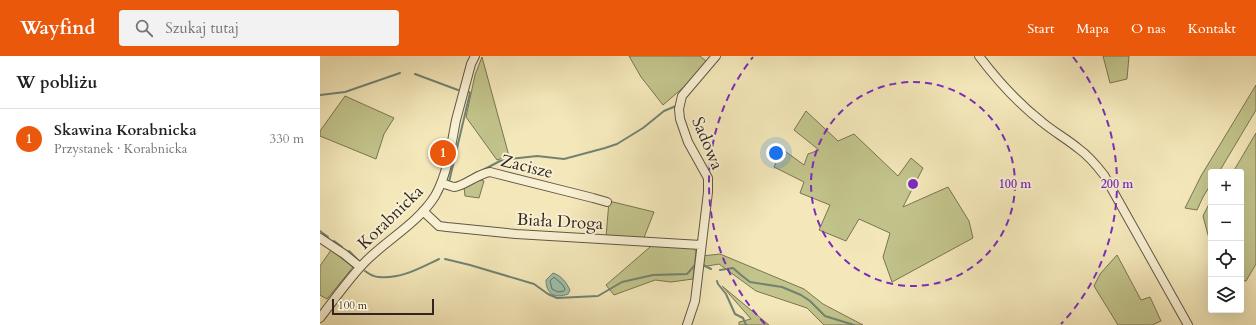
<!DOCTYPE html>
<html lang="pl">
<head>
<meta charset="utf-8">
<style>
  body { margin:0; font-family:Cardo,serif; background:#f2f2f2; color:#222 }
  .controls { position:absolute; right:12px; bottom:12px; display:grid; overflow:hidden; border-radius:4px; box-shadow:0 4px 16px #0002 }
  .controls button { width:36px; height:36px; display:grid; place-items:center; padding:0; border:0; border-bottom:1px solid #e0e0e0; background:#fff; color:#222; font:20px sans-serif }
  .scale { position:absolute; left:12px; bottom:10px; width:102px; box-sizing:border-box; padding-left:4px; border:2px solid #322521; border-top:0; font-size:11px; line-height:14px; white-space:nowrap; color:#322521; -webkit-text-stroke:3px #f8f0d2; paint-order:stroke }
  .you { position:absolute; left:456px; top:97px; width:14px; height:14px; margin:-10px; border:3px solid #fff; border-radius:50%; background:#1a73e8; box-shadow:0 0 0 6px #1a73e833 }
  .badge { display:grid; place-items:center; width:26px; height:26px; border-radius:50%; background:#ea580c; color:#fff; font-size:13px; font-weight:700 }
  .pin { position:absolute; translate:-50% -50%; border:2px solid #fff; box-shadow:0 1px 4px #0006 }
  .list { margin:0; padding:0; list-style:none }
  h2 { display:flex; justify-content:space-between; align-items:center; height:52px; margin:0; padding:0 16px; font-size:17px }
  h2 small { font-size:13px; font-weight:400; color:#767676 }
  .list li { display:grid; grid-template-columns:26px 1fr auto; gap:12px; align-items:center; box-sizing:border-box; height:60px; padding:0 16px; border-top:1px solid #e0e0e0 }
  .list b { display:block; font-size:15px; white-space:nowrap }
  .list p { margin:0; font-size:13px; white-space:nowrap; color:#767676 }
  .list em { font-size:13px; font-style:normal; color:#767676 }
  .icon { flex:none; width:22px; height:22px; fill:none; stroke:currentColor; stroke-width:2; stroke-linecap:round; stroke-linejoin:round }
  .map { position:relative; flex:none; width:936px; height:269px; overflow:hidden }
  header { display:flex; align-items:center; gap:24px; box-sizing:border-box; height:56px; padding:0 20px; background:#ea580c; color:#fff }
  header strong { font-size:19px }
  nav { display:flex; gap:22px; margin-inline-start:auto; font-size:14px }
  .search { width:280px; height:36px; background:#f2f2f2; display:flex; align-items:center; gap:10px; box-sizing:border-box; padding:0 14px; border-radius:4px; color:#767676; font-size:15px }
  main { display:flex }
  aside { flex:1; background:#fff }
  .map>svg:first-child { display:block }
</style>
</head>
<body>
<header>
<strong>Wayfind</strong>
<div class="search"><svg class="icon" aria-label="search" viewBox="0 0 24 24"><circle cx="10" cy="10" r="6"/><path d="M15 15l6 6"/></svg>Szukaj tutaj</div>
<nav><a>Start</a><a>Mapa</a><a>O nas</a><a>Kontakt</a></nav>
</header>
<main>
<aside>
<h2>W pobliżu<small></small></h2>
<ul class="list">
<li><span class="badge">1</span><div><b>Skawina Korabnicka</b><p>Przystanek · Korabnicka</p></div><em>330 m</em></li>
</ul>
</aside>
<div class="map">
<svg width="936" height="269" viewBox="0 0 936 269">
  <rect width="100%" height="100%" fill="#f4e8ba"/>
  <filter id="stains"><feTurbulence type="fractalNoise" baseFrequency=".005" numOctaves="4"/><feColorMatrix values="0 0 0 0 .2 0 0 0 0 .09 0 0 0 0 .02 0 0 0 .5 -.17"/></filter>
  <radialGradient id="worn" r=".72"><stop offset=".6" stop-color="#630" stop-opacity="0"/><stop offset="1" stop-color="#630" stop-opacity=".3"/></radialGradient>
  <path fill="#c2c48b" stroke="#7a7456" d="M309,0H380L387,6L365,30L343,49L321,21Z
    M783,0H809L807,23L790,27Z
    M162,1L189,100L177,104L146,61L155,19Z
    M936,29V54L899,116H891V128L883,141L877,154L865,152L881,120Z
    M25,40L74,62L64,78L56,103L0,80V75Z
    M486,55L518,85L534,78L578,120L591,102L603,112L583,151L628,131L649,165L653,182L572,226L563,201L570,177L539,163L526,185L499,174L510,149L480,137L484,126L454,111L462,93L484,109L488,98L499,94L474,74Z
    M936,77V208L926,225L921,224V116H913Z
    M157,123L164,125L159,142L145,140L144,131Z
    M891,144V190L883,160Z
    M289,145L334,156L323,184L286,181Z
    M331,188L372,192L376,195L373,223L351,226L335,224L294,239L286,229L330,191Z
    M11,194L33,211L7,243L0,239V210Z
    M400,198L484,233L503,248L543,269H504L487,252L436,235L399,208L382,211V200Z
    M797,199L821,244L830,241L841,265L832,269H798L774,230L780,218Z
    M402,230L449,269H419V266L431,263Z"/>
  <path fill="#9dc1a9" stroke="#728373" d="M233,217C242,220 246,226 250,234L248,238C235,243 226,238 226,224Z"/>
  <g fill="none" stroke-linecap="round" stroke-linejoin="round">
    <path stroke="#687365" stroke-width="1" d="M235,222L242,228L245,233L244,235L238,236L232,233L230,225L233,222Z"/>
    <path stroke="#728373" stroke-width="2" d="M95,18L138,34
      M0,39L25,36L80,17
      M163,114L180,105L190,103L217,100L244,103L285,92L297,88L323,72L344,55L356,50
      M147,122L157,116
      M131,126H129L150,37L149,36
      M0,175L8,181
      M14,185L22,191
      M29,195L38,204
      M125,203L150,209L214,228L228,238L237,242L278,240L302,226L333,219L367,218L375,209H377
      M383,209L391,213
      M400,214L413,212L421,219L430,226L462,231L481,239L490,245L505,260L534,269
      M45,215C49,218 54,221 59,221C81,223 100,212 119,203
      M397,225L398,228L406,238L415,258L423,262L426,269"/>
    <defs>
      <path id="minor" d="M659,0C677,24 698,47 722,66C734,76 747,83 759,93C769,100 777,110 784,119L868,269
        M121,127C125,128 130,130 134,131C143,131 157,118 170,116L273,142L287,146
        M103,155L119,170L127,171L196,178L381,189
        M0,182L24,198L40,211
        M0,262C14,244 30,221 46,205C68,183 98,167 115,140C128,117 131,89 136,64C141,45 146,26 151,8L155,0
        M367,269L375,245L388,136V122L368,86L360,63L359,53L362,40L396,0"/>
    </defs>
    <use href="#minor" stroke="#625647" stroke-width="10"/>
    <use href="#minor" stroke="#f8f0d2" stroke-width="8"/>
  </g>
  <g fill="none" stroke="#7b2cbf" stroke-width="2" stroke-dasharray="7 5">
    <circle cx="593" cy="128" r="102"/>
    <path d="M445 268A204 204 0 0 1 433 1M753 1A204 204 0 0 1 741 268"/>
  </g>
  <g text-anchor="middle" stroke-width="4" stroke-linejoin="round" paint-order="stroke">
    <g font-size="17" fill="#322521" stroke="#f8f0d2">
      <text transform="translate(388 87) rotate(67)" y="6">Sadowa</text>
      <text transform="translate(207 110) rotate(14)" y="6">Zacisze</text>
      <text transform="translate(70 161) rotate(-44)" y="6">Korabnicka</text>
      <text transform="translate(240 165) rotate(3)" y="6">Biała Droga</text>
    </g>
  </g>
  <circle cx="593" cy="128" r="6" fill="#7b2cbf" stroke="#f8f0d2" stroke-width="2"/>
  <g font-size="12" text-anchor="middle" font-weight="bold" fill="#7b2cbf" stroke="#f8f0d2" stroke-width="4" stroke-linejoin="round" paint-order="stroke">
    <text x="695" y="132">100 m</text>
    <text x="797" y="132">200 m</text>
  </g>
  <rect width="100%" height="100%" filter="url(#stains)"/>
  <rect width="100%" height="100%" fill="url(#worn)"/>
</svg>
<div class="controls">
<button>+</button>
<button>−</button>
<button><svg class="icon" aria-label="locate" viewBox="0 0 24 24"><circle cx="12" cy="12" r="6"/><path d="M12 2v4M12 18v4M2 12h4M18 12h4"/></svg></button>
<button><svg class="icon" aria-label="layers" viewBox="0 0 24 24"><path d="M12 4l9 5-9 5-9-5zM3 14l9 5 9-5"/></svg></button>
</div>
<div class="scale">100 m</div>
<div class="you"></div>
<div class="pin badge" style="left:123px;top:97px">1</div>
</div>
</main>
</body>
</html>
